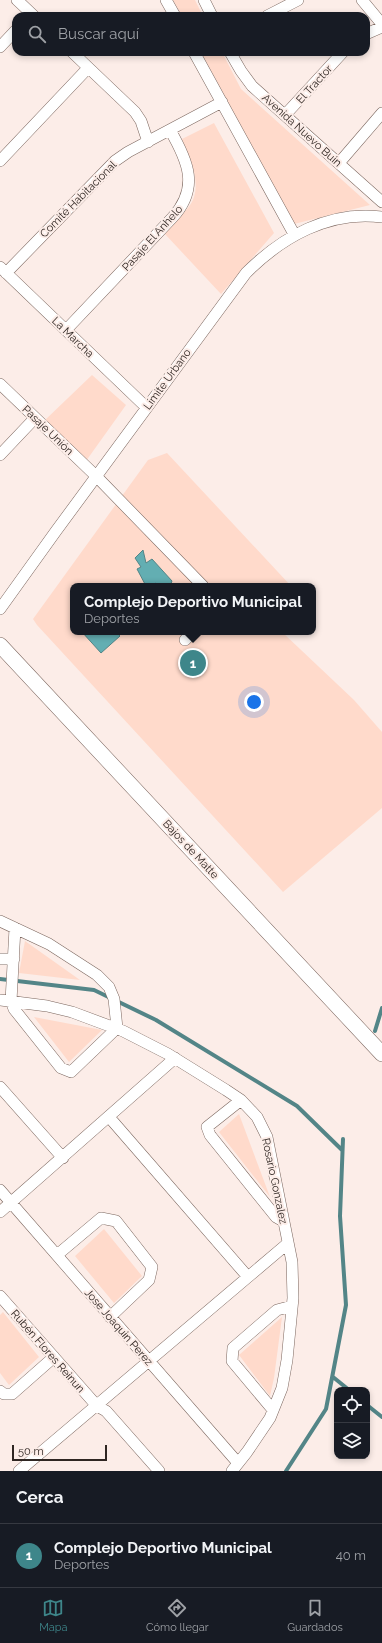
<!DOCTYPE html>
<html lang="es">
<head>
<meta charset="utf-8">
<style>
  body { margin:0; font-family:Raleway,sans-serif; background:#20242c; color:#f1f3f6 }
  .controls { position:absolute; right:12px; bottom:12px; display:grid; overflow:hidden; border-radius:8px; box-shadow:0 2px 6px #0003 }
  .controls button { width:36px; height:36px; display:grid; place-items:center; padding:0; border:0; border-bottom:1px solid #363941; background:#171b24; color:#f1f3f6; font:20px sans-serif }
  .scale { position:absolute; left:12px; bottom:10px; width:95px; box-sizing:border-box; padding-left:4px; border:2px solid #2f2622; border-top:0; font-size:11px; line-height:14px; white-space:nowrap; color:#2f2622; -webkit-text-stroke:3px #fcede8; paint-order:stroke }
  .you { position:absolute; left:254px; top:702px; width:14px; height:14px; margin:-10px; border:3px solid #fff; border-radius:50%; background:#1a73e8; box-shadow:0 0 0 6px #1a73e833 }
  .badge { display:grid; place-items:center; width:26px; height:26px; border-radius:50%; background:#3e868a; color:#fff; font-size:13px; font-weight:700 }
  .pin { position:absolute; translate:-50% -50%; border:2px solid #fff; box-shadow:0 1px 4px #0006 }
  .popup { position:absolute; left:70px; top:583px; width:246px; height:52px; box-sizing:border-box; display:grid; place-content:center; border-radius:8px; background:#171b24; filter:drop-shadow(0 1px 3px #0005); font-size:13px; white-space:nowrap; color:#9ea1a6 }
  .popup b { font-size:15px; color:#f1f3f6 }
  .popup::after { content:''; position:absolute; left:50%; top:100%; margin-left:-8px; border:8px solid transparent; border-top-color:#171b24 }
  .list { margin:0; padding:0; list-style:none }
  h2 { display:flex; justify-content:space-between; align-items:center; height:52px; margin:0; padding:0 16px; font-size:17px }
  h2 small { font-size:13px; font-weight:400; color:#9ea1a6 }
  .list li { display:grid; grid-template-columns:26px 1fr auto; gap:12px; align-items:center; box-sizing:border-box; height:64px; padding:0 16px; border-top:1px solid #363941 }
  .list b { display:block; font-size:15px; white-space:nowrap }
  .list p { margin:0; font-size:13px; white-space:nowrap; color:#9ea1a6 }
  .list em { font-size:13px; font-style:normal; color:#9ea1a6 }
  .icon { flex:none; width:22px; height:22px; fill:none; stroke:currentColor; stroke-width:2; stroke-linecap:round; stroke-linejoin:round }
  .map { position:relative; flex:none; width:382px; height:1471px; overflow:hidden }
  .search { position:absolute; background:#171b24; box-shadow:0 2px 6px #0003; left:12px; right:12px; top:12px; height:44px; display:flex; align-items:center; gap:10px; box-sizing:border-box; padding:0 14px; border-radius:12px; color:#9ea1a6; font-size:15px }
  .sheet { height:116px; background:#171b24 }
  nav { display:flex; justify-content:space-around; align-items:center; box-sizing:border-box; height:56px; border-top:1px solid #363941; background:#171b24; font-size:11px; color:#9ea1a6 }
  nav a { display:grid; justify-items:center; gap:2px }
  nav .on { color:#3e868a }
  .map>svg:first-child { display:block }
</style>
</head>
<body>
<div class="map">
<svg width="382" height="1471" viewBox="0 0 382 1471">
  <rect width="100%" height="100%" fill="#fcede8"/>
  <path fill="#ffdacb" d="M173,0H195L203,16H182Z
    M201,52H222L241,89L370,205L294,224Z
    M214,123L274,233L221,294L164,233C173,224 191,208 194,197C200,177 189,157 182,139Z
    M92,375L126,405L86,461L44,421Z
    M167,453L291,586H73V632H282L354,700L382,732V808L283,892L37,625L33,619L148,460Z
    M25,941L80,980L19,973Z
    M34,1017L102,1030L69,1062Z
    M239,1114L270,1197L219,1132Z
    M104,1229L142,1276L114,1303L75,1256Z
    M3,1312L39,1357L9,1385L0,1373V1315Z
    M282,1317L274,1378L270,1396L239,1355Z"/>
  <path fill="#63aeb2" stroke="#538587" d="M143,550L146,563L152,559L172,581L170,586H158L156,583L151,586H146L137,569L141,567L135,558Z
    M82,632H116L120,636L101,653Z"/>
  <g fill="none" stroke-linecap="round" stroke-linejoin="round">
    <path stroke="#538587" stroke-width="4" d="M0,979L94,990L156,1020L297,1106L342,1150
      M375,1031L382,1008
      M333,1377L349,1390
      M367,1405L382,1417
      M286,1471L326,1409L346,1305L340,1216L343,1139"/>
    <defs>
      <path id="street" d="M17,0L34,16
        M166,0L175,16
        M204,0L212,16
        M362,0L382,24
        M267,16L298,0
        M366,34L382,27
        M0,47L16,30
        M72,52L135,112L141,121L148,142
        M194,52L294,234
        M230,52L241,71L252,86L382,202
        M285,115L343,52
        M0,161L88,68
        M339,163L382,113
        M0,267L146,407
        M6,273L115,161L128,152L222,102
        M66,330L172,218C200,188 188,161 170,130
        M0,384L96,476L203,586
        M0,455L35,418
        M0,609L56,531L246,273C282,237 329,210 382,217
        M185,640L193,632
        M0,921L49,944L97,975L109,987L114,999L117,1028L71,1072L61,1068L14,1009L11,1001L15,928
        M0,959H14
        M0,1000L47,1006L72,1012L123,1031L168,1054L226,1090L241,1100L257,1117L267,1137L292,1262L293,1298L287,1360L282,1388L270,1418L247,1452L232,1471
        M0,1087L63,1158
        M241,1100L207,1127L210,1135L276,1217L283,1221
        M109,1117L248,1277
        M0,1190L238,1463
        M0,1212L175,1058
        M57,1255L101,1218L116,1221L152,1267L149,1280L110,1317
        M0,1296L97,1406L106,1411L159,1471
        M0,1391L4,1394H12L54,1357
        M273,1410L232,1361L233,1348L277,1310L292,1306
        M19,1471L287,1244"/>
      <path id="secondary" d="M0,645L382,1054"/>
    </defs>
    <use href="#street" stroke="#7b665e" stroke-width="12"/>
    <use href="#secondary" stroke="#7b665e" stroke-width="16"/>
    <use href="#street" stroke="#fff" stroke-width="11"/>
    <use href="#secondary" stroke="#fff" stroke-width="15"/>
  </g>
  <g text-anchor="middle" stroke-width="4" stroke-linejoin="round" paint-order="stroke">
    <g font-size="11" fill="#2f2622" stroke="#fcede8">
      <text transform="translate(314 84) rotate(-48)" y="4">El Tractor</text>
      <text transform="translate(302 130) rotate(42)" y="4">Avenida Nuevo Buin</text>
      <text transform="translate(78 199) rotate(-45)" y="4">Comité Habitacional</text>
      <text transform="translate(152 238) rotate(-48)" y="4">Pasaje El Anhelo</text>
      <text transform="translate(73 337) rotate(44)" y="4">La Marcha</text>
      <text transform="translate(167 379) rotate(-54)" y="4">Límite Urbano</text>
      <text transform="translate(48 430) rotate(44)" y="4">Pasaje Unión</text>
      <text transform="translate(191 849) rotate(47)" y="4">Bajos de Matte</text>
      <text transform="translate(275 1181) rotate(78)" y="4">Rosario Gonzalez</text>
      <text transform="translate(119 1327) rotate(49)" y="4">Jose Joaquin Perez</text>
      <text transform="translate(48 1351) rotate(49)" y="4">Rubén Flores Reinun</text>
    </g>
  </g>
</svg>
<div class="controls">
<button><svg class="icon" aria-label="locate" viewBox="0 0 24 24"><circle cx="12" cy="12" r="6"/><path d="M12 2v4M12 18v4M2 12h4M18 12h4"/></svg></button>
<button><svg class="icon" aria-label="layers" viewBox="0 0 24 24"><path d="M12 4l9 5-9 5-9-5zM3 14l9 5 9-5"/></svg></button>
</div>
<div class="scale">50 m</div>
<div class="you"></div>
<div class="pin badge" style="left:193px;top:663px">1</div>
<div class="popup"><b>Complejo Deportivo Municipal</b>Deportes</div>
<div class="search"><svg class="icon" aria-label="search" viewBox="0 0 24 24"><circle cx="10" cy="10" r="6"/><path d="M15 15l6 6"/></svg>Buscar aquí</div>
</div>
<section class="sheet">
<h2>Cerca<small></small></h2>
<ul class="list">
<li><span class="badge">1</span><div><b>Complejo Deportivo Municipal</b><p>Deportes</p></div><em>40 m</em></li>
</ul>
</section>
<nav>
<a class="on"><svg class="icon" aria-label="map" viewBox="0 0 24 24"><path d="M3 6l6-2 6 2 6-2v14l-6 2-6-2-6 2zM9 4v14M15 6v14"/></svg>Mapa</a>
<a><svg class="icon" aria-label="directions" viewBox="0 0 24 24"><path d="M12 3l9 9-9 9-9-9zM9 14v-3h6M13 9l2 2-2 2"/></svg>Cómo llegar</a>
<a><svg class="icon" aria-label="saved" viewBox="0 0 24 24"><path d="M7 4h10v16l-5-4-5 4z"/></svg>Guardados</a>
</nav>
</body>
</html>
